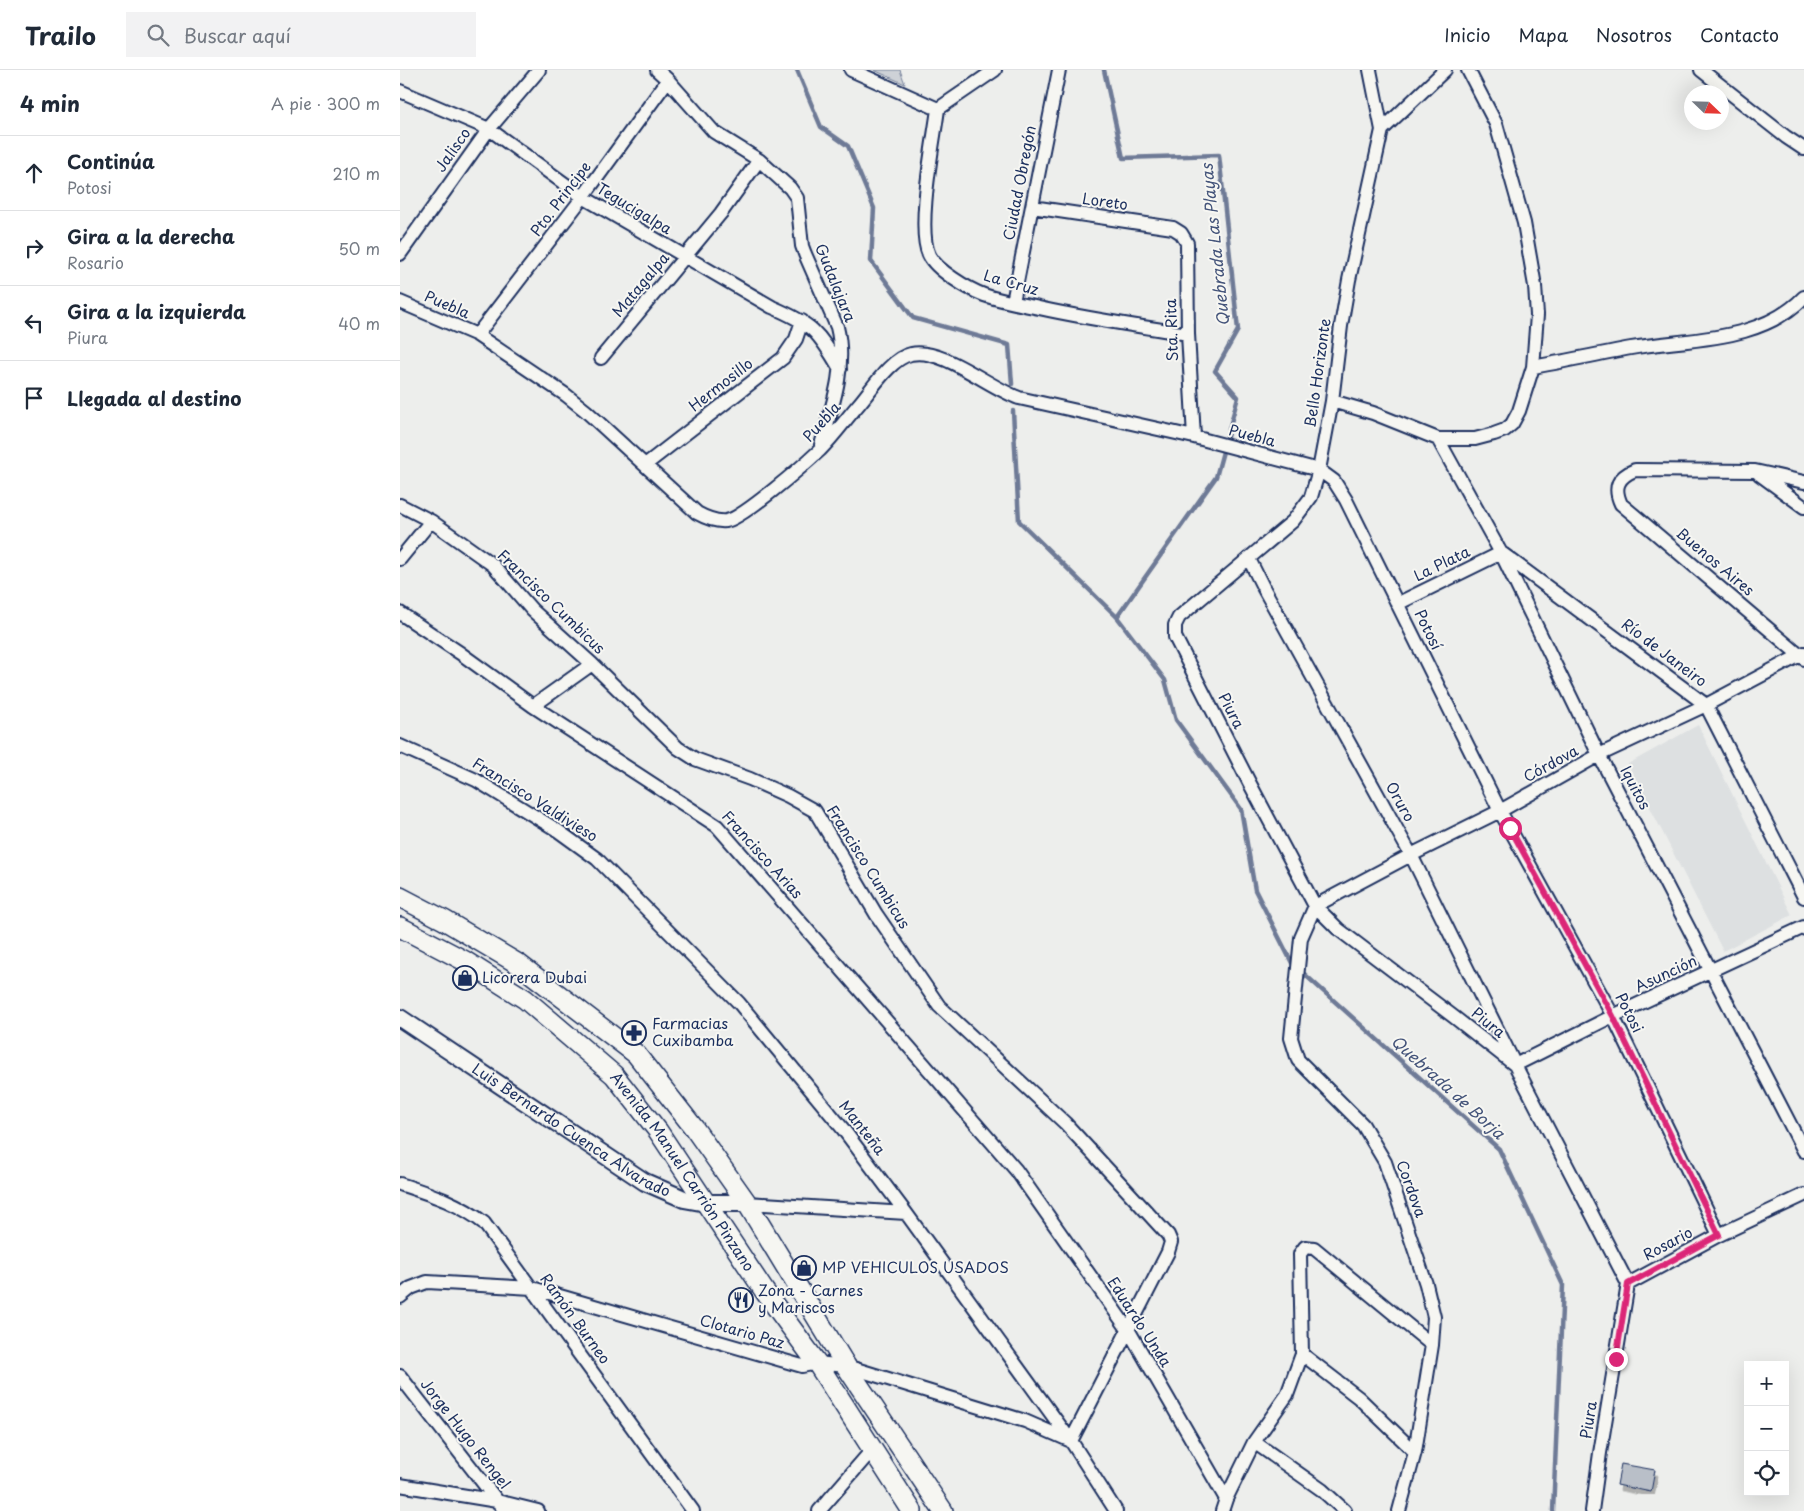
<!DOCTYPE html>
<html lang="es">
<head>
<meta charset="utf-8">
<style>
  body { margin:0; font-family:"Playpen Sans",sans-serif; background:#f2f2f3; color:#1f2937 }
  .controls { position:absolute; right:15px; bottom:15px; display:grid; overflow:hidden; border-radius:0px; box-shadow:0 5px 20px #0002 }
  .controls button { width:45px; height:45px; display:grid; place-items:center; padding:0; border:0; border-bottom:1px solid #e0e1e3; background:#fff; color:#1f2937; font:25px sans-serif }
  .compass { position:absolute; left:1284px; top:15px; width:45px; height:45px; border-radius:50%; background:#fff; box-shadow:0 5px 20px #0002; rotate:113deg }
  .stop { position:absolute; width:15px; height:15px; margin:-11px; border:4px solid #db2777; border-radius:50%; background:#fff }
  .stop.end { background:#db2777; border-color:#fff; box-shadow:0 1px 5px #0008 }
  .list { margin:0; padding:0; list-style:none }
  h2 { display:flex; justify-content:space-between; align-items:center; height:65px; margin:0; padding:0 20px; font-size:21px }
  h2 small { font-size:16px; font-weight:400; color:#747a83 }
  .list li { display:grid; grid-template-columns:32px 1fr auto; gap:15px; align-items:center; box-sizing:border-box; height:75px; padding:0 20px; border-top:1px solid #e0e1e3 }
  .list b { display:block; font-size:19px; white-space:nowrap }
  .list p { margin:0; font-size:16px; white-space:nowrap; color:#747a83 }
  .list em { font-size:16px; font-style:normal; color:#747a83 }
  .icon { flex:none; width:28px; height:28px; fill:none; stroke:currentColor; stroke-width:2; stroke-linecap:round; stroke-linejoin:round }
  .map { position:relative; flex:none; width:1404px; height:1441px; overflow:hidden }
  header { display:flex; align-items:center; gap:30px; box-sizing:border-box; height:70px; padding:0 25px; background:#fff; border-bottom:1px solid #e0e1e3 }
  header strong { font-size:24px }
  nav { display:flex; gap:28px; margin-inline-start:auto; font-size:18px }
  .search { width:350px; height:45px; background:#f2f2f3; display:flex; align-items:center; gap:12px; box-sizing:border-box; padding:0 18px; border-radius:0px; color:#747a83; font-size:19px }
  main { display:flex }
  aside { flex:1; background:#fff }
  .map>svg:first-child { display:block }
</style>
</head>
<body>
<header>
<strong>Trailo</strong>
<div class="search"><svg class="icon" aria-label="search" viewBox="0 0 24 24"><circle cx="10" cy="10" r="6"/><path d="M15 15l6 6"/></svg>Buscar aquí</div>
<nav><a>Inicio</a><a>Mapa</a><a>Nosotros</a><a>Contacto</a></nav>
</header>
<main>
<aside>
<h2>4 min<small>A pie · 300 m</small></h2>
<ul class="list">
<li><svg class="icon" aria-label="ahead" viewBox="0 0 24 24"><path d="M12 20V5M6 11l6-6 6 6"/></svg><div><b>Continúa</b><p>Potosi</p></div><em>210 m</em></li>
<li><svg class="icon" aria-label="right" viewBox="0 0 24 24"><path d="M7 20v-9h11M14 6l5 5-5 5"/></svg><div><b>Gira a la derecha</b><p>Rosario</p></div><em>50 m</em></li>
<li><svg class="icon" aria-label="left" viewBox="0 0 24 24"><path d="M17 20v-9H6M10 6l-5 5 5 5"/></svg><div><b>Gira a la izquierda</b><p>Piura</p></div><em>40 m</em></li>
<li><svg class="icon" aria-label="arrive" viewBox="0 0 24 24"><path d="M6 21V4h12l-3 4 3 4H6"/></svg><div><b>Llegada al destino</b></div></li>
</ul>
</aside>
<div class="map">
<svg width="1404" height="1441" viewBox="0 0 1404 1441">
  <defs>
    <filter id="shadow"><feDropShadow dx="3" dy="5.5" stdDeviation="0" flood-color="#0004"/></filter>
  </defs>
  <rect width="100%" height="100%" fill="#edeeec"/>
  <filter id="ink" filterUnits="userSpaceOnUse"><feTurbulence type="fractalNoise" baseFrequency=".02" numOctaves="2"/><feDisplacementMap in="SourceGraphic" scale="10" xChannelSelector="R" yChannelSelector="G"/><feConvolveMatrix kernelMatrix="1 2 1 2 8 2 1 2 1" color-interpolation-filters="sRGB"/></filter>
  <g filter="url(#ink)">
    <path fill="#dde0e1" d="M1298,655L1392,845L1323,881L1228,694Z"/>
    <path fill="#ced2d7" stroke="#74809a" d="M474,0H500L505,14Z"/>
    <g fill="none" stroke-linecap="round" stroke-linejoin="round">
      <path stroke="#6e7a96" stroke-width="4.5" d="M397,0L421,57L448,76L474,138L471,191L513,248L609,275L612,314
        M704,0L723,88L819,85L838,260L815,301L838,327L816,407L717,547
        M613,341L619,451L717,547L765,610L776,650L841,739L855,820L892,893
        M902,902L1099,1079L1163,1215L1153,1441"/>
    </g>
    <path fill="#b9bfc8" stroke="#1b2f5e" filter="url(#shadow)" d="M1221,1394L1255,1400L1251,1422L1217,1415Z"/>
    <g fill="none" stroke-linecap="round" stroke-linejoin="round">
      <defs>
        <path id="street" d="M257,0L268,10L314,62L359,90L390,118L397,128L402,176L405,184L437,257C447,297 432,337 421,375
          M451,0L538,39
          M970,0L982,60L949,210L941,256L932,331L919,400L911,427L893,451L779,547L775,555V567L850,714L915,836L938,859L1054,947L1115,995
          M1301,0L1386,67L1404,79
          M0,21L89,59L183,127L372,237C412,254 418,261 440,299
          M538,39C534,71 516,158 529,185C536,200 568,219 584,225C601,231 621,234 639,238C688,249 738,256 788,264
          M538,39L595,0
          M982,60L1045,0
          M632,137L773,158L781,163L787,173L788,264L794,367
          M0,184L89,59L139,0
          M0,232L77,265L166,325L186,341L297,443C306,448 315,452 326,451C342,449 405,394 420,380C434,366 446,349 459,334C472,319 491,288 511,284C542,277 588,317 619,328L794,367L919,400L934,411L946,430L1100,741L1213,946L1319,1165
          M613,232L659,0
          M77,265L183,127L268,10
          M201,288L321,143L359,90
          M1133,297C1166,291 1198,284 1231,278C1289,268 1360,273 1404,227
          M932,331L973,343L1038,369H1075L1094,364L1105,360L1112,354L1119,341L1133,297L1137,245L1135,216L1124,153L1096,54L1068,0
          M1038,369L1101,483L1199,685L1404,1081
          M245,395L383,288L396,269L402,251
          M1359,404L1404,437
          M1404,412L1355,401L1235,400C1218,407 1213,417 1221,434L1404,589
          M0,435L31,451L93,495L132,540L192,594L278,678L295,689L350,709L388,726L415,741L476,844L539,936L665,1053L768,1165L771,1172L768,1182L671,1371
          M1103,484L1306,635L1404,827
          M0,489L31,451
          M849,489L864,519L1011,785L1115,995L1228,1214L1200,1383L1192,1441
          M997,534L1101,483
          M0,543L60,583L133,636L317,756L616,1100L729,1261L826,1429
          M133,636L192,594
          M0,676L76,710L157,760L197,789L339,933L443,1059L506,1143L671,1371L716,1441
          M1115,995L1213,946L1404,857
          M0,1114C30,1124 59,1133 84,1153L293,1441
          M347,1133L506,1143
          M1228,1214L1319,1165L1404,1125
          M0,1227L11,1218L27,1212L132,1218L402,1296L417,1293L446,1296L625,1351L671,1371
          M902,1284L959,1328L1015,1382
          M0,1306L105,1441
          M854,1372L922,1420L945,1441
          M0,1415L97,1431L138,1441
          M419,1441L472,1380
          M822,1441L826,1429L854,1372L887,1325L902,1284L900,1184L905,1177L914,1178L1032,1275
          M999,1441L1015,1382L1032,1275L1034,1247L1026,1214L985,1092L963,1055L898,990L891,968L901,868L915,836L1011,785L1100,741L1199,685L1306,635L1404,583"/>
        <g id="secondary">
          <path id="s1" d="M0,948L245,1112L284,1129L306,1133H347"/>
        </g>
        <g id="primary">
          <path d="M0,827L44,850L120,895L236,984L294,1058L347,1133L446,1296L543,1441"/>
          <path id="s2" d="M0,857L65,891L125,929L214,1005L258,1061L365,1222L417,1293L512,1441"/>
        </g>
      </defs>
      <use href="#street" stroke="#1b2f5e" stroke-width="16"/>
      <use href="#secondary" stroke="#1b2f5e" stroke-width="20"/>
      <use href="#primary" stroke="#1b2f5e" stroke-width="22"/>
      <use href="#street" stroke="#f6f6f2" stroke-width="12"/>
      <use href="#secondary" stroke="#f6f6f2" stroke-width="16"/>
      <use href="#primary" stroke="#f6f6f2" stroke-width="19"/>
    </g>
  </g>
  <g fill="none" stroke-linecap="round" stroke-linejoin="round" filter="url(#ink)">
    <path stroke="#db2777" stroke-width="6" d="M1110,758L1213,946L1319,1165L1228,1214L1216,1289"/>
  </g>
  <defs>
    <symbol id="shop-ring" viewBox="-11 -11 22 22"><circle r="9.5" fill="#f6f6f2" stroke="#1b2f5e" stroke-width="1.5"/><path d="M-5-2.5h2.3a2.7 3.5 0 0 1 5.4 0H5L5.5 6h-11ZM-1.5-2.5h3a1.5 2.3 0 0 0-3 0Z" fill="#1b2f5e"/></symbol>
    <symbol id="pharmacy-ring" viewBox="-11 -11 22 22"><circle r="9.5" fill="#f6f6f2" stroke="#1b2f5e" stroke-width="1.5"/><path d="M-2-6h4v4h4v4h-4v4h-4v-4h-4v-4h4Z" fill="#1b2f5e"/></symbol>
    <symbol id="restaurant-ring" viewBox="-11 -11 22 22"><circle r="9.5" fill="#f6f6f2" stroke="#1b2f5e" stroke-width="1.5"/><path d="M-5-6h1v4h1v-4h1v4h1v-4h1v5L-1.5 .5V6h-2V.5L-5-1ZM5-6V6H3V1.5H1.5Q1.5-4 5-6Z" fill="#1b2f5e"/></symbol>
  </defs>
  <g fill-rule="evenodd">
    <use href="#shop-ring" x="51" y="894" width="28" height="28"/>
    <use href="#pharmacy-ring" x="220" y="949" width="28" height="28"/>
    <use href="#shop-ring" x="390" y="1184" width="28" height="28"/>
    <use href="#restaurant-ring" x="327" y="1216" width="28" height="28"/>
  </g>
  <g text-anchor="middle" stroke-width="4" stroke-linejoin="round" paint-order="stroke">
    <g font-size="15" fill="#1b2f5e" stroke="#f6f6f2">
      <text transform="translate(53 80) rotate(-55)" y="5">Jalisco</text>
      <text transform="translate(620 113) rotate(-79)" y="5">Ciudad Obregón</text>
      <text transform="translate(161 129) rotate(-53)" y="5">Pto. Principe</text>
      <text transform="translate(705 132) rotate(8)" y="5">Loreto</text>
      <text transform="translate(234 139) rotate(31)" y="5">Tegucigalpa</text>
      <text transform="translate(435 213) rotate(68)" y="5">Gudalajara</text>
      <text transform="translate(611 213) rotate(16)" y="5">La Cruz</text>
      <text transform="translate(241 215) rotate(-50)" y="5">Matagalpa</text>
      <text transform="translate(47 235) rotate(23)" y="5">Puebla</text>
      <text transform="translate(772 260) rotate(-92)" y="5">Sta. Rita</text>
      <text transform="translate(918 303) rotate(-82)" y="5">Bello Horizonte</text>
      <text transform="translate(321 315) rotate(-38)" y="5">Hermosillo</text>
      <text transform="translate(422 352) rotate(-48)" y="5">Puebla</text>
      <text transform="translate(852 366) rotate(15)" y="5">Puebla</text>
      <text transform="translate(1315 492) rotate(40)" y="5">Buenos Aires</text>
      <text transform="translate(1042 494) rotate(-26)" y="5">La Plata</text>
      <text transform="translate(151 532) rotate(44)" y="5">Francisco Cumbicus</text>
      <text transform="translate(1028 560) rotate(64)" y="5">Potosí</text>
      <text transform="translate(1264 583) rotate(37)" y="5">Río de Janeiro</text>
      <text transform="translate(831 641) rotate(63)" y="5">Piura</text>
      <text transform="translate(1151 694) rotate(-29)" y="5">Córdova</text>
      <text transform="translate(1235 718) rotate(62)" y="5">Iquitos</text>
      <text transform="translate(135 730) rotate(32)" y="5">Francisco Valdivieso</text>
      <text transform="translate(1000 732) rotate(61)" y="5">Oruro</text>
      <text transform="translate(362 785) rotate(48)" y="5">Francisco Arias</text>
      <text transform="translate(468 797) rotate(58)" y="5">Francisco Cumbicus</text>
      <text transform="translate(1266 904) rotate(-25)" y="5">Asunción</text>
      <text transform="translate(1229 943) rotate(63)" y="5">Potosi</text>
      <text transform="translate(1088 953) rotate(39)" y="5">Piura</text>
      <text transform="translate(462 1058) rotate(52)" y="5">Manteña</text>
      <text dy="5" stroke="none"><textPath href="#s1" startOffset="205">Luis Bernardo Cuenca Alvarado</textPath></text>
      <text dy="5" stroke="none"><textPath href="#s2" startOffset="380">Avenida Manuel Carrión Pinzano</textPath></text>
      <text transform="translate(1011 1119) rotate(70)" y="5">Cordova</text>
      <text transform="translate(1268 1174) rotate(-28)" y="5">Rosario</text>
      <text transform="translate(175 1249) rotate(54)" y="5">Ramón Burneo</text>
      <text transform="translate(739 1252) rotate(57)" y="5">Eduardo Unda</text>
      <text transform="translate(342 1262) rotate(16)" y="5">Clotario Paz</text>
      <text transform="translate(1189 1350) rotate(-81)" y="5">Piura</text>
      <text transform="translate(65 1364) rotate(52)" y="5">Jorge Hugo Rengel</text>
    </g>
    <g font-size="15" fill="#1b2f5e" stroke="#f6f6f2" text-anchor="start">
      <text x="82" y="913">Licorera Dubai</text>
      <text x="252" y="959">Farmacias<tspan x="252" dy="17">Cuxibamba</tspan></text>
      <text x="422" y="1203">MP VEHICULOS USADOS</text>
      <text x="358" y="1226">Zona - Carnes<tspan x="358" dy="17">y Mariscos</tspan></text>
    </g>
    <g font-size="16" font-style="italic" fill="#44547a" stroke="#f6f6f2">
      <text transform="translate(815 175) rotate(-96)" y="6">Quebrada Las Playas</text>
      <text transform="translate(1048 1017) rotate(42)" y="6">Quebrada de Borja</text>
    </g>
  </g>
</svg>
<div class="controls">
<button>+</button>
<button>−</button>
<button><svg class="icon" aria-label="locate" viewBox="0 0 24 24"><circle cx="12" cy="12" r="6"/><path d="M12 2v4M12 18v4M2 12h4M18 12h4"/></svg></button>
</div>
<svg class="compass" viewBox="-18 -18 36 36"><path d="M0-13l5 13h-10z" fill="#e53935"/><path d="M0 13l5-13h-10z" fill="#747a83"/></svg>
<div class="stop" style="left:1110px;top:758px"></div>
<div class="stop end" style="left:1216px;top:1289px"></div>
</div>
</main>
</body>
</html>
